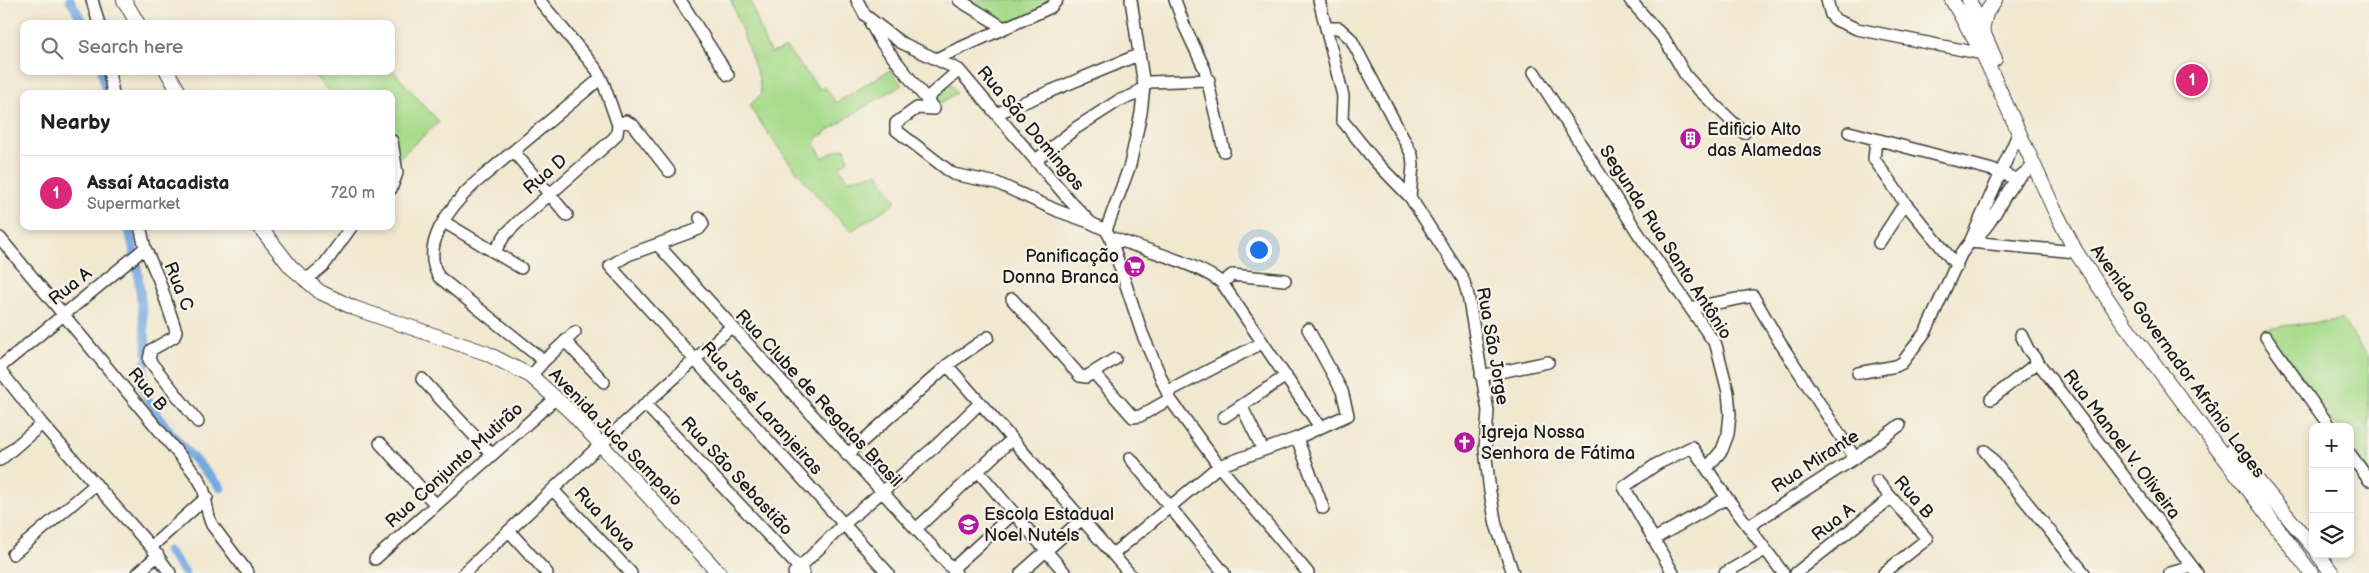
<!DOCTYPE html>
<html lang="en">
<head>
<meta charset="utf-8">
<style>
  body { margin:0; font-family:"Balsamiq Sans",sans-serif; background:#f2f2f2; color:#222 }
  .controls { position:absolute; right:15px; bottom:15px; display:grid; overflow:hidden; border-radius:10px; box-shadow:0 2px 8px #0003 }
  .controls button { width:45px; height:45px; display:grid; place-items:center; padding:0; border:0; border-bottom:1px solid #e0e0e0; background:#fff; color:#222; font:25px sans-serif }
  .you { position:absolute; left:1258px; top:249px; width:18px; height:18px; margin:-12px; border:4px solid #fff; border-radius:50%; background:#1a73e8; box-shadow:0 0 0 8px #1a73e833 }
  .badge { display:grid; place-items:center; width:32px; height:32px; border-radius:50%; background:#db2777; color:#fff; font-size:16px; font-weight:700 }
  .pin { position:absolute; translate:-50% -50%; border:2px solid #fff; box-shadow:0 1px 5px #0006 }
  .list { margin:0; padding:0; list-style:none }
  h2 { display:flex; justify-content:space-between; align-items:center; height:65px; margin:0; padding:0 20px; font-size:21px }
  h2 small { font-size:16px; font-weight:400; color:#767676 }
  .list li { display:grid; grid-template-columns:32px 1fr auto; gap:15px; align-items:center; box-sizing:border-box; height:75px; padding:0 20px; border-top:1px solid #e0e0e0 }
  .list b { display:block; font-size:19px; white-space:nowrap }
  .list p { margin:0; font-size:16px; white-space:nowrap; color:#767676 }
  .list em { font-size:16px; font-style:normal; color:#767676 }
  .icon { flex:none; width:28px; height:28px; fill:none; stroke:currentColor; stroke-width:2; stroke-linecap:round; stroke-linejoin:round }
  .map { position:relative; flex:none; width:2369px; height:573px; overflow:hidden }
  .search { position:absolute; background:#fff; box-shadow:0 2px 8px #0003; left:20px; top:20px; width:375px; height:55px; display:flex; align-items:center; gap:12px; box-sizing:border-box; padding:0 18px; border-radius:10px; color:#767676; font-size:19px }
  .panel { position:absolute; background:#fff; box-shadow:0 2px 8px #0003; left:20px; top:90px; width:375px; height:140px; border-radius:10px }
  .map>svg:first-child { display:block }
</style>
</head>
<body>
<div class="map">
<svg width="2369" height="573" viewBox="0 0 2369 573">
  <rect width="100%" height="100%" fill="#f7f3e8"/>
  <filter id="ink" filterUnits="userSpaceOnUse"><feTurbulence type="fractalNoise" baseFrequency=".02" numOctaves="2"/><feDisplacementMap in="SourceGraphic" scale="10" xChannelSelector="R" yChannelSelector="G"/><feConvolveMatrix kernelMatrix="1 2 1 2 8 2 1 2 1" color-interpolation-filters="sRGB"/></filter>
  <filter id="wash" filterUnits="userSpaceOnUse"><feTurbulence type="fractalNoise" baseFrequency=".0096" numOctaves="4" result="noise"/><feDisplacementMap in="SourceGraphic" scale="20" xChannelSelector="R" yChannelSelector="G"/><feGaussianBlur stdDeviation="1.12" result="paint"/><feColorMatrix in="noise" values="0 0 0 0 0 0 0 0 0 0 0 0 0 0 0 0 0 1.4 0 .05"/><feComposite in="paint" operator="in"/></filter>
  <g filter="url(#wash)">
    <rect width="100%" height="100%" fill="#f1e8d0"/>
    <path fill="#a8dc8c" stroke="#627c54" d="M731,0H750L765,43L771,53L786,48L820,89L825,87L836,103L890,70L902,85L859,110L817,138L815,145L823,158L832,152L845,148L848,160L839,167L848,180L878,173L896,202L851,231C813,195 781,153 752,110L750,105L761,94L759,78Z
      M968,0H1056L1011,23L1003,22Z
      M391,69L439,122L393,163L391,94H331L312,73L391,71Z
      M951,84L957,93L935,106L930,99Z
      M2342,320L2369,358V473L2350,448V427H2335L2263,328Z"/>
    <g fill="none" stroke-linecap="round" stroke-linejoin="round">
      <path stroke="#73a9e1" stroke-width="9" d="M70,0L84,24
        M102,71L106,94
        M128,226L137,264L147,353
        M145,362C144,372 141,385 145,393C159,425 197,462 221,488
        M168,551L185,573"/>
    </g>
  </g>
  <g filter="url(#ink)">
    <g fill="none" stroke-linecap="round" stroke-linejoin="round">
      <defs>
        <path id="minor" d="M92,0L99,24
          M539,0L597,70L604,85L618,125L626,121L633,125L669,171
          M680,0L728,75
          M857,0L865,15L900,42L959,70L1070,201L1091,223L1106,230
          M959,0L1004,28
          M1175,0L1184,25L1205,70L1224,151
          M1319,0L1343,96L1342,120L1376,162L1410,197L1463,279L1468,295L1488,411L1485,449L1490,492L1496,525L1513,573
          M1630,0L1665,40L1686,76L1696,87L1744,133
          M1827,0L1831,15L1836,20L1857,29L1983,54
          M871,24L881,42L934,109
          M1327,28H1339L1351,39L1412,155L1413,165L1410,197
          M936,59L1051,7L1057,0
          M109,71L113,94
          M1534,72L1638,233L1716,345L1728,392L1730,414L1728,434L1722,450L1707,468
          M926,99L959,70
          M934,109L917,108L896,123V130L953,174L997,183L1058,211L1089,222
          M998,113L1138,55
          M1849,132L2000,172L2015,179
          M1876,140L1874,159L1905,203L1957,266
          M514,152L567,215
          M1036,160L1076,128L1118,101L1134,95L1149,82L1209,80
          M391,189L397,173L392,141
          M700,218L703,224L699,229L628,255L610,266L888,573
          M444,222L521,268
          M140,226L145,248L159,280L176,331L174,337L151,350L149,360L198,422
          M1106,230L1110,237L1142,333L1170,399L1219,466L1308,573
          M1106,230L1130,165L1141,113L1144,86L1131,0
          M1110,237C1140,248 1199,264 1222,283L1320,427
          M0,238L196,475C210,494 203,507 212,525L248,573
          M1972,241C2001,219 2002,182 2034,167
          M1970,242L2076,252
          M1879,243L1905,203
          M658,245L956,573
          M494,252L505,235L518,222L613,139L617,134L618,125
          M305,281L324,265L352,226
          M1222,283L1232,275L1285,280
          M1012,299L1080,376L1086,377L1115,359
          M1690,308L1753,296L1779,341L1855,458
          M2021,335L2028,349L2197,573
          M2266,337L2330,427
          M565,341L604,382
          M544,361L575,332
          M947,365L1129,573
          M0,367L145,248
          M0,370L42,424L151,547L170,573
          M1094,373L1133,417L1140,416L1170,399
          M1858,373L1896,366L1902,363L1926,331L1961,254L1970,242L2019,132
          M531,376L544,361L439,277C419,245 451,206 474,184L601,78
          M1481,376L1548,362
          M422,379L491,454
          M1167,392L1262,343
          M1991,399L2038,362
          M645,404L804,573
          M1242,407L1263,450
          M1224,417L1286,376
          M1297,438L1323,508
          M380,443L436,505
          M1985,451L2084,573
          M2350,454L2369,480
          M847,455L950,363L988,337
          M1130,458L1224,573
          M0,460L42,424
          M978,471L1065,573
          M1877,481L1927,539L1884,573
          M553,490L631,573
          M1749,526L1855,458L1900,425
          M916,529L1012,439
          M510,532L547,573
          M1654,539L1727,498
          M151,547L207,497
          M13,554L96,484
          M1113,554L1219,466L1297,438L1348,415L1342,391L1308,329
          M375,559L556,398
          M952,569L1014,513
          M138,573L158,555
          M464,573L600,445L731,327
          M794,573L844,524L937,445L980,403
          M1021,573L1082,519
          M1673,573L1624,487L1657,464L1692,447L1727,498L1783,573
          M1725,573L1765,550
          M1796,573L1891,498
          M2170,573L2192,567"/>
        <path id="major" d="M124,0L138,24
          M1952,0L1983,54L2054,209L2076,252L2123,322L2311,573
          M1969,0L1995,59
          M1982,29L1986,13L1995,0
          M167,71L180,94
          M259,226L291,267L320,292L354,308L486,353L531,376L571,412L719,573
          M2232,450L2313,547
          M2318,554L2332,573"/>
      </defs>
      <use href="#minor" stroke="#3c3b37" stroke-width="14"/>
      <use href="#major" stroke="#3c3b37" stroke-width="16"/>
      <use href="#minor" stroke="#fff" stroke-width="11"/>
      <use href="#major" stroke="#fff" stroke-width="14"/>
    </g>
  </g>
  <defs>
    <symbol id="building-disc" viewBox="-11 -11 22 22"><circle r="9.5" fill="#b5179e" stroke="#f7f3e8"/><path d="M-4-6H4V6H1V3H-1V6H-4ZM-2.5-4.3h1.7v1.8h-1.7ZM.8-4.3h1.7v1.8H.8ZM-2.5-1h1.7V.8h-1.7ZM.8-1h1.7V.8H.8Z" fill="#fff"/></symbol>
    <symbol id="supermarket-disc" viewBox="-11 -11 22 22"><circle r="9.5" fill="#b5179e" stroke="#f7f3e8"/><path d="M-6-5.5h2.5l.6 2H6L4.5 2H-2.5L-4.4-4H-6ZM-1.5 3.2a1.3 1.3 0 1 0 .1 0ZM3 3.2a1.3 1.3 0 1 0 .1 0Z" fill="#fff"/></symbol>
    <symbol id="church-disc" viewBox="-11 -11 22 22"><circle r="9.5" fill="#b5179e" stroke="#f7f3e8"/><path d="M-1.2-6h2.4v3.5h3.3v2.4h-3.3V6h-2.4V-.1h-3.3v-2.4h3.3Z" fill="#fff"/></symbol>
    <symbol id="school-disc" viewBox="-11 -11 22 22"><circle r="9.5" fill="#b5179e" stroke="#f7f3e8"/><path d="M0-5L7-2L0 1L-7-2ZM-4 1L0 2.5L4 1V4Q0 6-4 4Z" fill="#fff"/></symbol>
  </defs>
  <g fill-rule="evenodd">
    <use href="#building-disc" x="1678" y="126" width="25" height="25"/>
    <use href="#supermarket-disc" x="1122" y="254" width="25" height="25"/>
    <use href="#church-disc" x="1452" y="430" width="25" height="25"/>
    <use href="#school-disc" x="956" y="512" width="25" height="25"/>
  </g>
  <g text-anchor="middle" stroke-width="4.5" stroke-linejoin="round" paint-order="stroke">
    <g font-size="18" fill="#1c1c1c" stroke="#f7f3e8">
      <text transform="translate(1031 128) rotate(50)" y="6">Rua São Domingos</text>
      <text transform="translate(545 174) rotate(-41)" y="6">Rua D</text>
      <text transform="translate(1666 242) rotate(57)" y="6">Segunda Rua Santo Antônio</text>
      <text transform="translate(70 286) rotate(-39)" y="6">Rua A</text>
      <text transform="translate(179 286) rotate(68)" y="6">Rua C</text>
      <text transform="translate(1493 346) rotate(80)" y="6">Rua São Jorge</text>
      <text transform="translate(2178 361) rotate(54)" y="6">Avenida Governador Afrânio Lages</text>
      <text transform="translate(148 389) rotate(50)" y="6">Rua B</text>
      <text transform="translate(819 398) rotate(47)" y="6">Rua Clube de Regatas Brasil</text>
      <text transform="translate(762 408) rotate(48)" y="6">Rua José Laranjeiras</text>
      <text transform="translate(616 437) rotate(46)" y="6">Avenida Juca Sampaio</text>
      <text transform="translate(2122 444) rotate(53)" y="6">Rua Manoel V. Oliveira</text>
      <text transform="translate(1815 461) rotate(-33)" y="6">Rua Mirante</text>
      <text transform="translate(454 465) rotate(-42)" y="6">Rua Conjunto Mutirão</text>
      <text transform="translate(737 476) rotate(47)" y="6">Rua São Sebastião</text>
      <text transform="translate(1914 497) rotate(49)" y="6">Rua B</text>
      <text transform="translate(605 519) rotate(47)" y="6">Rua Nova</text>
      <text transform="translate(1833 522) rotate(-38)" y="6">Rua A</text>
    </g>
    <g font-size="18" fill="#1c1c1c" stroke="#f7f3e8" text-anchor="start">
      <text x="1707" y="135">Edificio Alto<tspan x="1707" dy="21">das Alamedas</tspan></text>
      <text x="1119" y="262" text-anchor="end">Panificação<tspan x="1119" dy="21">Donna Branca</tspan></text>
      <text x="1481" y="438">Igreja Nossa<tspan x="1481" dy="21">Senhora de Fátima</tspan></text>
      <text x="984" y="520">Escola Estadual<tspan x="984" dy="21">Noel Nutels</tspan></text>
    </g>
  </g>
</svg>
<div class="controls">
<button>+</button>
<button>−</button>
<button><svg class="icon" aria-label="layers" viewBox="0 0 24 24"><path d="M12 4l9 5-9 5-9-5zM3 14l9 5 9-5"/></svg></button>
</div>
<div class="you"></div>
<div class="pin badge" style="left:2192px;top:80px">1</div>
<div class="search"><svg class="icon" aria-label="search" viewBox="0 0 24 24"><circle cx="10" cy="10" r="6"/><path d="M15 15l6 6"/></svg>Search here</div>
<section class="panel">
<h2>Nearby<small></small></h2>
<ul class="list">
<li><span class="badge">1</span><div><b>Assaí Atacadista</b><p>Supermarket</p></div><em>720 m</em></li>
</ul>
</section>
</div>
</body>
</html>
